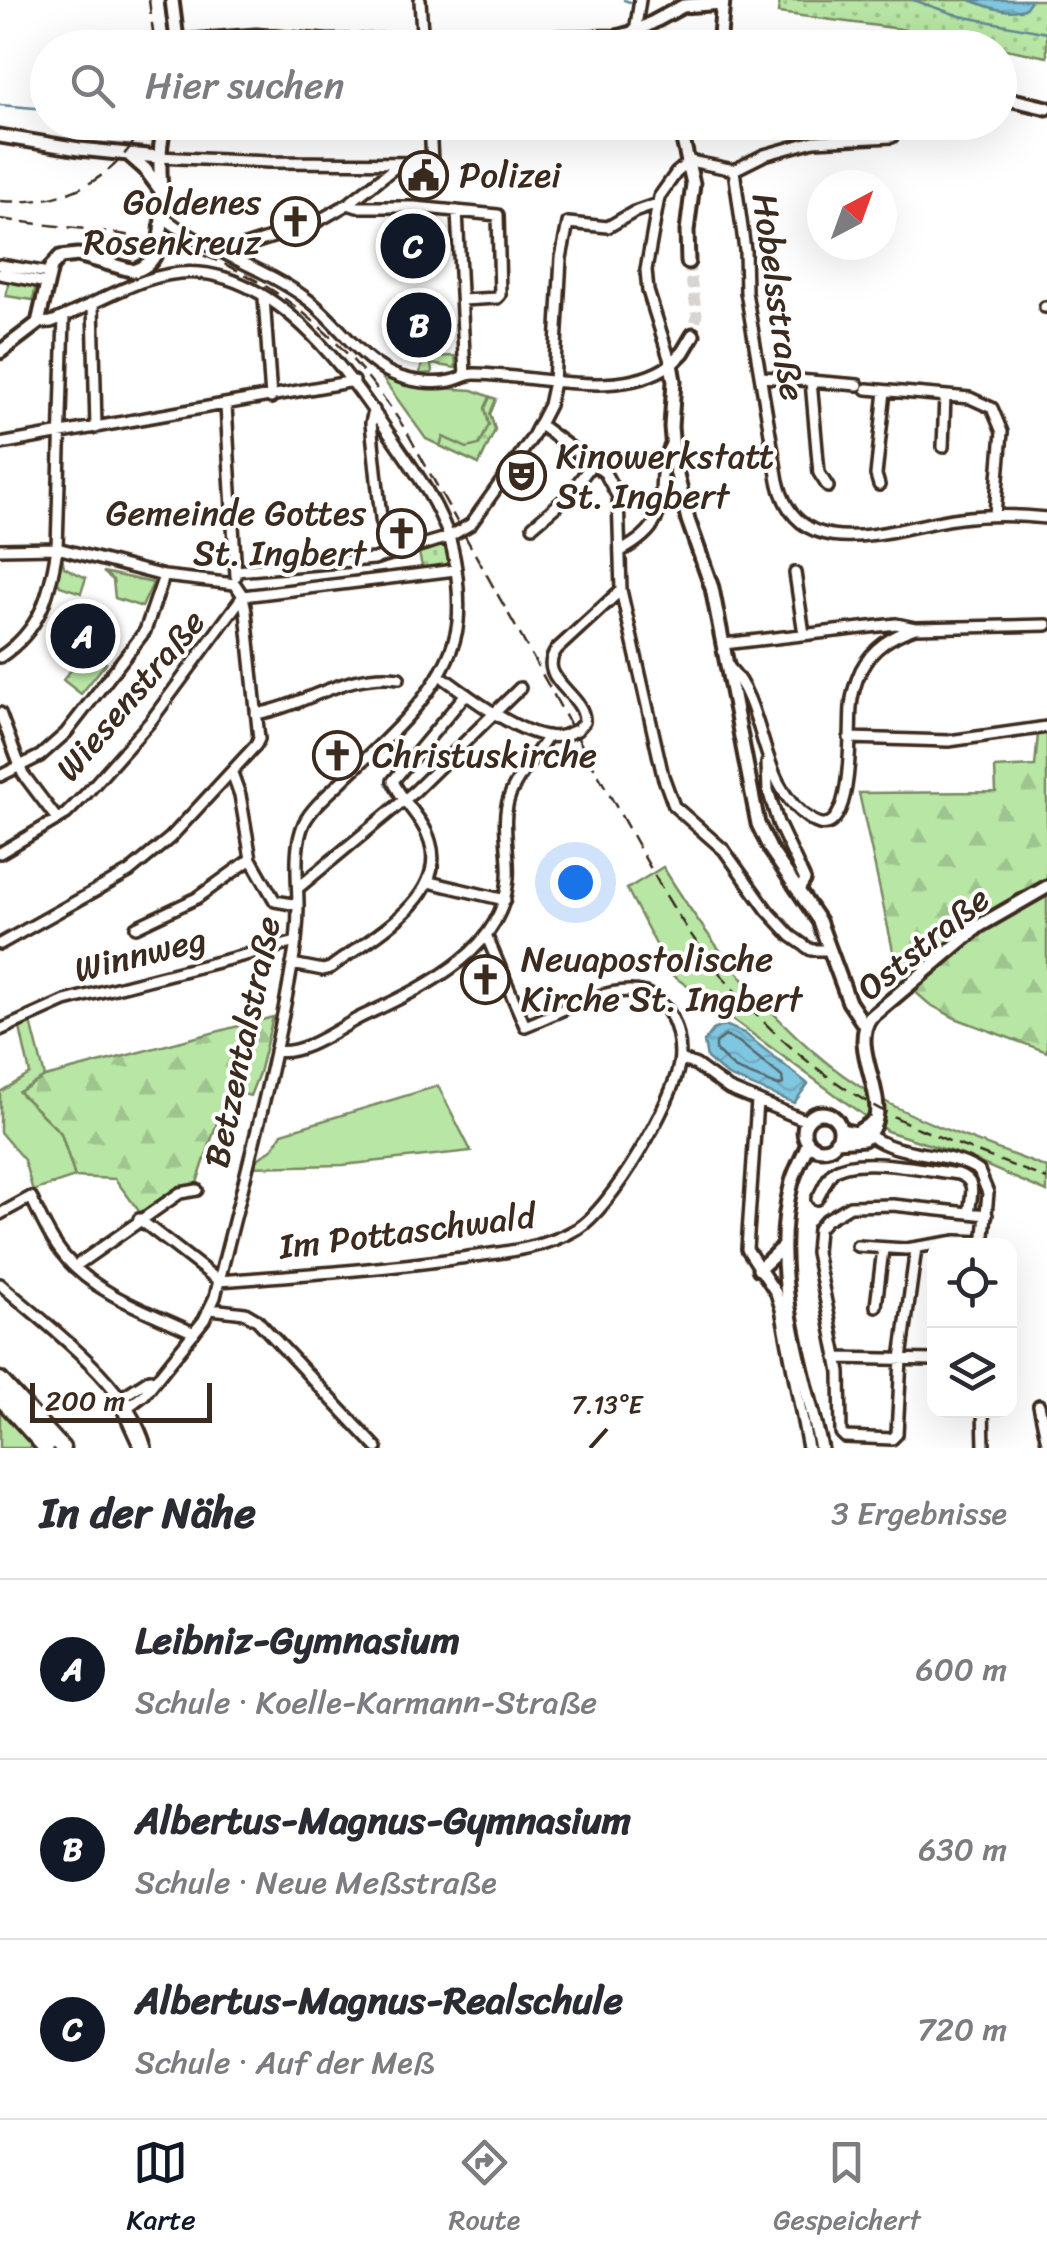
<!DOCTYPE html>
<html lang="de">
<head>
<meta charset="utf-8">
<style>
  body { margin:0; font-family:Sriracha,sans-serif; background:#f7f7f7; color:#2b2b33 }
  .controls { position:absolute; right:30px; bottom:30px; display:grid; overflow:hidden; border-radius:20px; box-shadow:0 10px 40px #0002 }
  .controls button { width:90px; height:90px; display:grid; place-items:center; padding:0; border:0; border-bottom:2px solid #e1e1e2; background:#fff; color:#2b2b33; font:50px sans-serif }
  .compass { position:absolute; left:807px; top:170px; width:90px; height:90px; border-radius:50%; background:#fff; box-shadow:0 10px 40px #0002; rotate:41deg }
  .scale { position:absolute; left:30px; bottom:25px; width:182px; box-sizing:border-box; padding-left:10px; border:5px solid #3b2a1e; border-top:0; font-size:28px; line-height:35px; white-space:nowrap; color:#3b2a1e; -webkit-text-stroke:8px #fff; paint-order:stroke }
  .you { position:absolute; left:575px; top:882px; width:35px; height:35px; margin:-25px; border:8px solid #fff; border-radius:50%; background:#1a73e8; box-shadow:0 0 0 15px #1a73e833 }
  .badge { display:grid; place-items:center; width:65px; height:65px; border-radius:50%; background:#111827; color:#fff; font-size:32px; font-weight:700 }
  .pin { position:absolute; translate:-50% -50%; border:5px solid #fff; box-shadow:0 2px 10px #0006 }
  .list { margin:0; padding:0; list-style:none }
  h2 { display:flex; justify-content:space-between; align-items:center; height:130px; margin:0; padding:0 40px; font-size:42px }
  h2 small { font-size:32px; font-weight:400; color:#7c7c81 }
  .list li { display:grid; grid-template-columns:65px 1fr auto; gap:30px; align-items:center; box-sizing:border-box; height:180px; padding:0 40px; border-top:2px solid #e1e1e2 }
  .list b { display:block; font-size:38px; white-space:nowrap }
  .list p { margin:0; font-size:32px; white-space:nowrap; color:#7c7c81 }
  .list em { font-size:32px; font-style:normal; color:#7c7c81 }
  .icon { flex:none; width:55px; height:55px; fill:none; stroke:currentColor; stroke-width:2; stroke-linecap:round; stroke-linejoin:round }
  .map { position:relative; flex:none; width:1047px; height:1448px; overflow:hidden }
  .search { position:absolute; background:#fff; box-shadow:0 10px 40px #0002; left:30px; right:30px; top:30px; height:110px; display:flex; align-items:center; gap:25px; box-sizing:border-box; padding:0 35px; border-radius:55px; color:#7c7c81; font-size:38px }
  .sheet { height:670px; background:#fff }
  nav { display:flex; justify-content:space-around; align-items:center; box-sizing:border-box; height:140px; border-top:2px solid #e1e1e2; background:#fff; font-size:28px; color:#7c7c81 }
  nav a { display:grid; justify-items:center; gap:5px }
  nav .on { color:#111827 }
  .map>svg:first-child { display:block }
</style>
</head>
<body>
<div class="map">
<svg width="1047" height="1448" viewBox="0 0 1047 1448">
  <defs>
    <pattern id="forest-firs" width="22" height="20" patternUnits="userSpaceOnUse" patternTransform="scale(2.5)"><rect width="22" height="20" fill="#b8e6a5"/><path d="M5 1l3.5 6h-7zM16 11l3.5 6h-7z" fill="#9fc58e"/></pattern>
    <pattern id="park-dots" width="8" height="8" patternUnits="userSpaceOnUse" patternTransform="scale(2.5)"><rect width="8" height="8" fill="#b8e6a5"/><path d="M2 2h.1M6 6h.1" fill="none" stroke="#9fc58e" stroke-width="1.8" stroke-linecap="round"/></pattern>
    <pattern id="water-waves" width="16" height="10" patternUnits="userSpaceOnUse" patternTransform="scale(2.5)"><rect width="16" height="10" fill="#7fc6e0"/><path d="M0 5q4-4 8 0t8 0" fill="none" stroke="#6faac0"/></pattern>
  </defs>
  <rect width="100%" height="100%" fill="#fff"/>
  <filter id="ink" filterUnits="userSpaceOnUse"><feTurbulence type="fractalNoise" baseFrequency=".01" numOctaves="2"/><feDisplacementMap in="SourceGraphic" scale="20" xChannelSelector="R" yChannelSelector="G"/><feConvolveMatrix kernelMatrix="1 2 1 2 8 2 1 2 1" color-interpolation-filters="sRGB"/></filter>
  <g filter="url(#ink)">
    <path fill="#b8e6a5" stroke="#7a8862" stroke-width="2.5" d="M9,279L36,284L33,300L6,296Z
      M427,338L428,357L455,356L456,368L431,364L432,373L423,374L421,387L473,390L496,399L490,414L495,430L479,464L426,439L383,379L386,373L418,385L422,362H409L408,340Z
      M62,556L64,567L86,578L81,593L60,586L58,582Z
      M103,572L153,583L142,607L115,598L113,580Z
      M88,649L106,663L81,694L63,680Z
      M663,867C718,956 796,1056 890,1104C940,1130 995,1147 1047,1168V1192L962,1155L887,1131L863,1115L672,975L627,889Z
      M31,1022L45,1077L19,1092L61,1133L75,1177L33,1191L24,1160L0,1132V1092L30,1074L20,1028Z
      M438,1086L471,1151L343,1165L247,1167L273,1148L282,1133Z"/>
    <path fill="url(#forest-firs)" stroke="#7a8862" stroke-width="2.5" d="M490,397L496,399L490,414L495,430L479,464L440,446L443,437L467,448L479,445L489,425L485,408Z
      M1047,733V1052L955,1018L929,1004L912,989L903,997L859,793L996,792L995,768L1035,766L1038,734Z
      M273,1017L259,1073L250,1096L228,1089L197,1183L181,1187L142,1215L115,1179L75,1177L61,1133L19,1092L45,1077Z
      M0,1407L36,1448H0Z"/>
    <path fill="url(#park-dots)" stroke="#7a8862" stroke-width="2.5" d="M780,0H1047V57L901,29L778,13Z
      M448,544L452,568L423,571L418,549Z"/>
    <path fill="url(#water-waves)" stroke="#648892" stroke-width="2.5" d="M970,0H1031L1025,9C1006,14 988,7 970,0Z
      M725,1025L744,1033L808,1084L794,1103L728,1076L707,1058L704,1042L713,1030Z"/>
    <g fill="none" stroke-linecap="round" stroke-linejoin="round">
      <path stroke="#56686c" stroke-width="2.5" d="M725,1036L739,1042L782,1077L783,1084L778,1086L734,1068L716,1051V1043Z"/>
      <path stroke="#648892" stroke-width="2.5" d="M624,0L633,3
        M913,0L960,16L1047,33
        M0,105L46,109"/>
      <path stroke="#d8d4d2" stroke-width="11" stroke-dasharray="11 5.5" stroke-linecap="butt" d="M688,262L697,314L693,335"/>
      <defs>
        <path id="minor" d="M420,0L423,48
          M635,32L640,0
          M158,157L269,162L432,163L430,122
          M734,170L745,250L746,292L778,481C798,572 899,525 960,518C990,514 1018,515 1047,518
          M348,204L357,207H414L498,215L500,295L497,298L462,300
          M457,211L465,375
          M161,215C200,249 263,266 307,299C339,322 362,365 400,377C415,382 438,385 454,380C461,378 467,374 475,374C533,374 620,402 671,364L648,291L646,270L659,197L676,173L690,161L734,170L764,155L814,141L892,137
          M226,252L311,225L348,204L398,165
          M0,265L49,273
          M0,274L47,283
          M264,298L271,398
          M93,304L96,428
          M1045,307H1047
          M38,323L51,322C99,304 147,268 200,273C284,281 347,372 390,435C413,468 437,501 450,540C457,564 460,597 458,622C451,685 387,738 345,778C331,792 313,806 304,823C293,848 298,879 298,906C298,926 296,946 292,966C273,1077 242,1187 215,1297L204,1320L144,1395L132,1404L123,1402
          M762,377L858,385
          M811,381L819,473L828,487
          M867,389L970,398L992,408L1002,432L995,514
          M226,406L236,576
          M374,410L371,423L385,556
          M540,425L605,473L618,497L621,590L663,776L674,806L724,850L767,910L791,936L811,950H830
          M0,444L354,381
          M943,447L945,396
          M879,485L876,475L885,391
          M533,526L568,496L592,464
          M0,549L57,548L164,576L235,584
          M621,551C684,517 647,489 671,444
          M236,571L374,559L449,537L471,524L532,438L549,405L554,382L561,258L568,223L608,227L634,212L657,204
          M795,573L804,634
          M243,596L455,570
          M724,644L896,624L915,628L1047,625
          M0,657C41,630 50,594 57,548L64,317
          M729,667C769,709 757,788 813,821C855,846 849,726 851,707C852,694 856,681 861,670C873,647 892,636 915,628
          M445,679C471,698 533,746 565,735
          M0,713L23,774L57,819
          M256,714C305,706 349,670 399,678
          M577,730L584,722C586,694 534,679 557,649L621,590
          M849,738L949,741L1047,727
          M767,763L768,790L778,823L805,880L799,890
          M232,773L240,795L251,859L275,901L298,905
          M0,776L40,756L66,733L145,631L164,576
          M0,853L66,814L87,793L150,722L243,596
          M429,882L505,900
          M298,888L415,791L520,688
          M136,927L197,898L251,859
          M0,944L129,872L170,838L256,745L259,739L246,612L243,596L235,584
          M292,964L323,970L330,968C368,939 449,899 430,841C423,818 402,802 393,781L466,694
          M0,1030L65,1001L296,942
          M275,1051C302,1056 336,1030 359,1018C419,989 503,955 508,878C510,851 500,821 510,795C519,773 536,756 548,736
          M680,1059L696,1065L729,1089L807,1121
          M757,1101L747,1249L776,1293L781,1309L808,1448
          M869,1135C902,1159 946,1149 979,1171L988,1193L983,1246
          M817,1199C822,1191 826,1179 833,1172C855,1154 930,1171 958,1174C978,1181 971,1195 969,1213
          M0,1214L31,1197C41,1218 51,1241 66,1258C97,1295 152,1313 194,1333
          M139,1219L219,1281
          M857,1246L906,1249L956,1241L984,1242
          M916,1248L901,1359L897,1434L892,1439L845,1437L841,1433L840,1372L816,1252L818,1229L826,1220L850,1206L893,1205L987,1215
          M74,1267L180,1193L197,1190
          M219,1281C297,1275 375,1270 453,1259C495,1253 540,1251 577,1229C611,1209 673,1103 679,1064C682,1046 677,1021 665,1007C656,997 645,991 632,991C596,990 557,1014 525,1026L487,937
          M0,1284C50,1328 128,1383 146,1448
          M876,1306L883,1249
          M211,1309L245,1313L257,1320L377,1448
          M836,1358L934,1360
          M123,1402L125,1395L150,1379
          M123,1402L124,1413L140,1448
          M1039,1405L1047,1442
          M983,1410L984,1448"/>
        <path id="major" d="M172,0L178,48
          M177,42L256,36L328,42L617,37L635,32L683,6L722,3
          M719,48L723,0
          M1000,97L1047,108
          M679,122L693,184L687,231L688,262
          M0,136L79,149L158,157
          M128,154L145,169L159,188
          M693,335L683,352L671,364L674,381L671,427L674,462L688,520L712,588L758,824L770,849L819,921L849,1002L865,1026
          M0,352L38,323L51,267L60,257L78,255L134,271C145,268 153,261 157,250C170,211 151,164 166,122
          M804 1131a18 18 0 1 1 36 0a18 18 0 1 1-36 0Z
          M840,1130L856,1133L871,1123
          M836,1141L864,1139C900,1107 847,1053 870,1018L979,926L1047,887
          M808,1142C804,1157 794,1170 791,1186C769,1272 802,1364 821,1448
          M759,1269L783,1247"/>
        <path id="highway" d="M0,1380L62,1448
          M0,1397L46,1448"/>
      </defs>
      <use href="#minor" stroke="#3b2a1e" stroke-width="16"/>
      <use href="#major" stroke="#3b2a1e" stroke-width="19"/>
      <use href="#highway" stroke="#3b2a1e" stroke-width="21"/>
      <use href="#minor" stroke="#fff" stroke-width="9"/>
      <use href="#major" stroke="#fff" stroke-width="11"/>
      <use href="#highway" stroke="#fff" stroke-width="14"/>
      <path stroke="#3b2a1e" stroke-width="2.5" stroke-dasharray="15 8" stroke-linecap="butt" d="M149,0L155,48
        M0,201C62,206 117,181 145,122
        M0,219C55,227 112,229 167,244C273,271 351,343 408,434L661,887C719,987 798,1071 905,1122C951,1143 999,1160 1047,1179"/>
      <defs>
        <path id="minor-bridge" d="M565,735L577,730"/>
      </defs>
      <use href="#minor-bridge" stroke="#3b2a1e" stroke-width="16" stroke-linecap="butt"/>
      <use href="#minor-bridge" stroke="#fff" stroke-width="9"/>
    </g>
  </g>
  <path fill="none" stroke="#3b2a1e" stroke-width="4" d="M590,1448L607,1429"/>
  <defs>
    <symbol id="civic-ring" viewBox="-11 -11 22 22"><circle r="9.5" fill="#fff" stroke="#3b2a1e" stroke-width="1.5"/><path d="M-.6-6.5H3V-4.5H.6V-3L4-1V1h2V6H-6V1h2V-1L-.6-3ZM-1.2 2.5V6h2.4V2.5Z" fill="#3b2a1e"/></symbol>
    <symbol id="church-ring" viewBox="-11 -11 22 22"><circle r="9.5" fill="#fff" stroke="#3b2a1e" stroke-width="1.5"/><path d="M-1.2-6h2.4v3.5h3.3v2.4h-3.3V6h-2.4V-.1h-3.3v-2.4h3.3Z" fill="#3b2a1e"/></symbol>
    <symbol id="theatre-ring" viewBox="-11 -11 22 22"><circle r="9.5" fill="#fff" stroke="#3b2a1e" stroke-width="1.5"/><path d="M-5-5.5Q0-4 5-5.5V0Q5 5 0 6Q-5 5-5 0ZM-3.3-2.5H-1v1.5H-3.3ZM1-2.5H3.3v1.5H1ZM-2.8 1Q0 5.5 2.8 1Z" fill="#3b2a1e"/></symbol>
  </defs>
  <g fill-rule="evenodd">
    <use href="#civic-ring" x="396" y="148" width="55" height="55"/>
    <use href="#church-ring" x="268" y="194" width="55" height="55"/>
    <use href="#theatre-ring" x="494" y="448" width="55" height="55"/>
    <use href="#church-ring" x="374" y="506" width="55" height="55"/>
    <use href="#church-ring" x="310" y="728" width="55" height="55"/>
    <use href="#church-ring" x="458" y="952" width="55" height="55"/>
  </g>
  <g text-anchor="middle" stroke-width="8" stroke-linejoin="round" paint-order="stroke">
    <g font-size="35" fill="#3b2a1e" stroke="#fff" text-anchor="start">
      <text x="459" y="187">Polizei</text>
      <text x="261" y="214" text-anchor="end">Goldenes<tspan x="261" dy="40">Rosenkreuz</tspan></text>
      <text x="556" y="468">Kinowerkstatt<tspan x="556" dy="40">St. Ingbert</tspan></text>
      <text x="366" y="525" text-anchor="end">Gemeinde Gottes<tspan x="366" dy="40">St. Ingbert</tspan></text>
      <text x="372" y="767">Christuskirche</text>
      <text x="521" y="971">Neuapostolische<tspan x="521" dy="40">Kirche St. Ingbert</tspan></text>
    </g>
    <g font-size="35" fill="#3b2a1e" stroke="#fff">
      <text transform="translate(779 297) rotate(82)" y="12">Hobelsstraße</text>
      <text transform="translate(130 695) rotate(-50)" y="12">Wiesenstraße</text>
      <text transform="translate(923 943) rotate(-39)" y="12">Oststraße</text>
      <text transform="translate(140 954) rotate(-14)" y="12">Winnweg</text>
      <text transform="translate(242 1042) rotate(-78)" y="12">Betzentalstraße</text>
      <text transform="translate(407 1231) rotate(-7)" y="12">Im Pottaschwald</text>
    </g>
  </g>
  <g font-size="25" text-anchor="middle" fill="#3b2a1e" stroke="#fff" stroke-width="8" stroke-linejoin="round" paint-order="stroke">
    <text x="607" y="1413">7.13°E</text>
  </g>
</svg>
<div class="controls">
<button><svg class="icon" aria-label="locate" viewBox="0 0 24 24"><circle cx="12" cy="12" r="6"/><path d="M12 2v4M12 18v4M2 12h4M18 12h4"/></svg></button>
<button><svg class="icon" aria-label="layers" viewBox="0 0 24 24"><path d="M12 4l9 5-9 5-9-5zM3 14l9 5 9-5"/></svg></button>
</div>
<svg class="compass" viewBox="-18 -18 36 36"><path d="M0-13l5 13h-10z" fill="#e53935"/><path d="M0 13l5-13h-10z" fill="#7c7c81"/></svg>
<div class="scale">200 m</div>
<div class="you"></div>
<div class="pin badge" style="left:83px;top:636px">A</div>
<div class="pin badge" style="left:419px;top:325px">B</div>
<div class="pin badge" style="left:413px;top:246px">C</div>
<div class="search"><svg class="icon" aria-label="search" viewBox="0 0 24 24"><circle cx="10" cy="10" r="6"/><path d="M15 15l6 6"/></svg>Hier suchen</div>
</div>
<section class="sheet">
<h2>In der Nähe<small>3 Ergebnisse</small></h2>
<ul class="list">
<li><span class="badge">A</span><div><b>Leibniz-Gymnasium</b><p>Schule · Koelle-Karmann-Straße</p></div><em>600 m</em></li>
<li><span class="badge">B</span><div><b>Albertus-Magnus-Gymnasium</b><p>Schule · Neue Meßstraße</p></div><em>630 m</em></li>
<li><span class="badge">C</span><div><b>Albertus-Magnus-Realschule</b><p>Schule · Auf der Meß</p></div><em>720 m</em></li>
</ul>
</section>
<nav>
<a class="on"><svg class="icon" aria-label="map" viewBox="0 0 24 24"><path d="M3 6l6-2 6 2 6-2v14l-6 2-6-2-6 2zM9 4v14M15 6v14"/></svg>Karte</a>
<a><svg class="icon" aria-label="directions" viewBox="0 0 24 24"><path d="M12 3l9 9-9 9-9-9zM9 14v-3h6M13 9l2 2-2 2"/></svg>Route</a>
<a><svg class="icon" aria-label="saved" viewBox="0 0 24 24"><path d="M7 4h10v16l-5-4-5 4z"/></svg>Gespeichert</a>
</nav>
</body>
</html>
